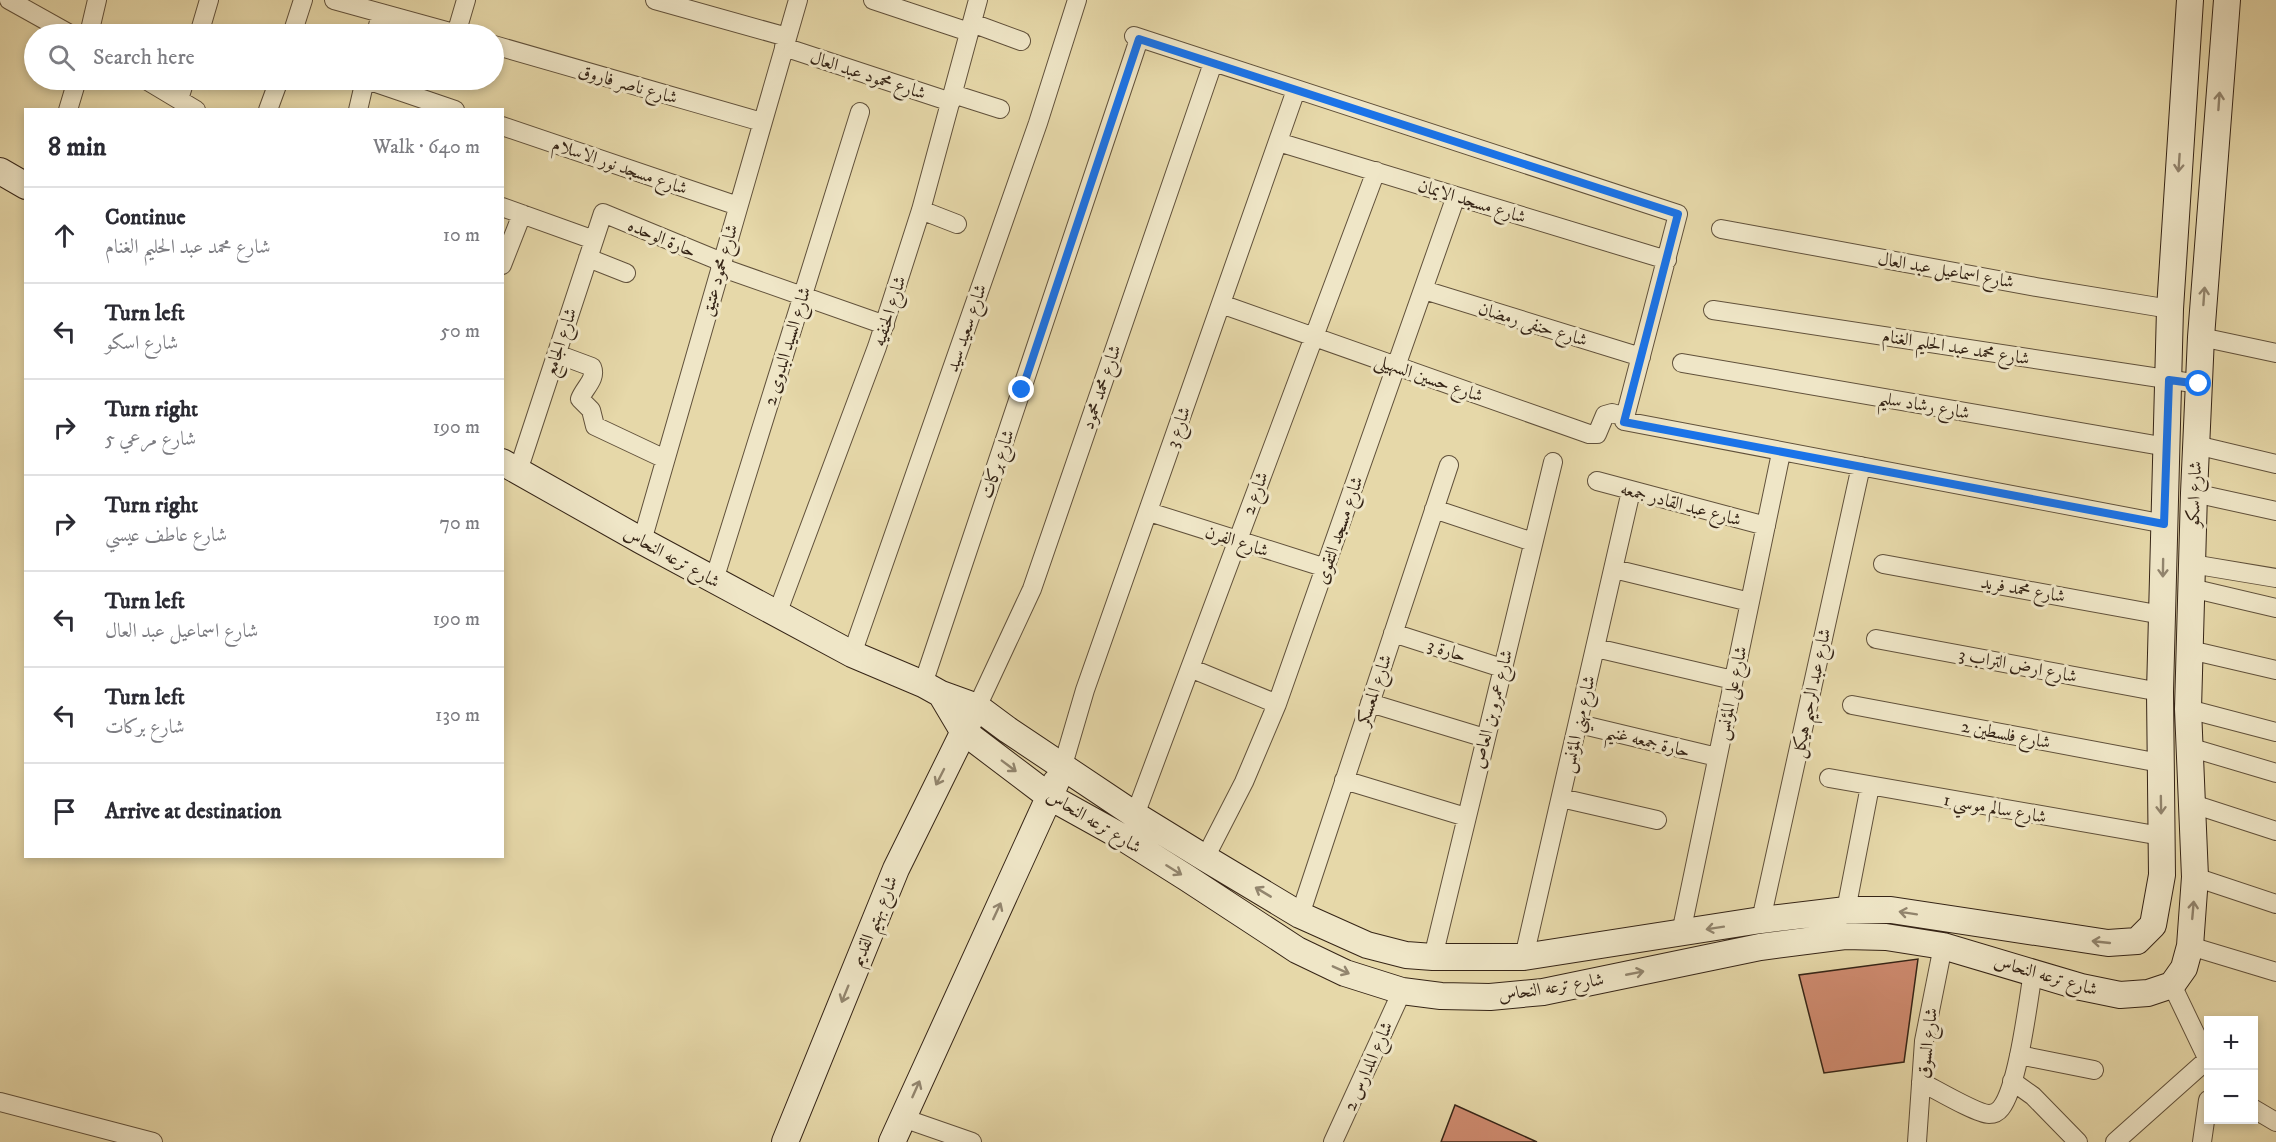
<!DOCTYPE html>
<html lang="en">
<head>
<meta charset="utf-8">
<style>
  body { margin:0; font-family:"IM FELL DW Pica",Amiri,serif; background:#f7f7f7; color:#2b2b33 }
  .controls { position:absolute; right:18px; bottom:18px; display:grid; overflow:hidden; border-radius:0px; box-shadow:0 3px 9px #0003 }
  .controls button { width:54px; height:54px; display:grid; place-items:center; padding:0; border:0; border-bottom:2px solid #e1e1e2; background:#fff; color:#2b2b33; font:30px sans-serif }
  .stop { position:absolute; width:18px; height:18px; margin:-14px; border:4px solid #1a73e8; border-radius:50%; background:#fff }
  .stop.end { background:#1a73e8; border-color:#fff; box-shadow:0 2px 6px #0008 }
  .list { margin:0; padding:0; list-style:none }
  h2 { display:flex; justify-content:space-between; align-items:center; height:78px; margin:0; padding:0 24px; font-size:26px }
  h2 small { font-size:20px; font-weight:400; color:#7c7c81 }
  .list li { display:grid; grid-template-columns:39px 1fr auto; gap:18px; align-items:center; box-sizing:border-box; height:96px; padding:0 24px; border-top:2px solid #e1e1e2 }
  .list b { display:block; font-size:22px; white-space:nowrap }
  .list p { margin:0; font-size:20px; white-space:nowrap; color:#7c7c81 }
  .list em { font-size:20px; font-style:normal; color:#7c7c81 }
  .icon { flex:none; width:33px; height:33px; fill:none; stroke:currentColor; stroke-width:2; stroke-linecap:round; stroke-linejoin:round }
  .map { position:relative; flex:none; width:2276px; height:1142px; overflow:hidden }
  .search { position:absolute; background:#fff; box-shadow:0 3px 9px #0003; left:24px; top:24px; width:480px; height:66px; display:flex; align-items:center; gap:15px; box-sizing:border-box; padding:0 21px; border-radius:33px; color:#7c7c81; font-size:22px }
  .panel { position:absolute; background:#fff; box-shadow:0 3px 9px #0003; left:24px; top:108px; width:480px; height:750px; border-radius:0px }
  .map>svg:first-child { display:block }
</style>
</head>
<body>
<div class="map">
<svg width="2276" height="1142" viewBox="0 0 2276 1142">
  <rect width="100%" height="100%" fill="#e6d8a9"/>
  <filter id="stains"><feTurbulence type="fractalNoise" baseFrequency=".00333" numOctaves="4"/><feColorMatrix values="0 0 0 0 .2 0 0 0 0 .09 0 0 0 0 .02 0 0 0 .5 -.17"/></filter>
  <radialGradient id="worn" r=".72"><stop offset=".6" stop-color="#630" stop-opacity="0"/><stop offset="1" stop-color="#630" stop-opacity=".3"/></radialGradient>
  <path fill="#cf8b70" stroke="#352416" stroke-width="1.5" d="M1918,959L1904,1062L1824,1073L1799,975Z
    M1455,1105L1537,1142H1441Z"/>
  <g fill="none" stroke-linecap="round" stroke-linejoin="round">
    <defs>
      <path id="street" d="M9,0L70,34
        M334,0L457,34
        M655,0L787,37
        M873,0L969,32
        M972,23L1021,41
        M89,34L97,0
        M199,34L209,0
        M292,34L303,0
        M376,34L381,13
        M456,34L466,0
        M1134,36L1678,214L1624,421L2165,524
        M494,45L762,122
        M784,47L951,102
        M146,80L196,110
        M367,80L455,110
        M953,94L1000,109
        M179,99L185,80
        M68,110L77,80
        M268,110L279,80
        M358,110L365,80
        M502,126L738,206
        M1278,142L1667,260
        M502,207L594,240
        M921,210L957,224
        M1721,229L2036,287L2170,309
        M588,258L626,273
        M502,265L522,214
        M720,267L885,325
        M1424,290L1641,357
        M1221,304L1589,434H1597L1605,415L1612,413L1626,417
        M1713,310L2199,384
        M2201,337L2276,353
        M557,354L592,367C597,379 584,388 580,399L591,410L595,426L665,459
        M1682,363L2167,447
        M2196,445L2276,464
        M518,471L603,213L722,262
        M1597,481L1766,526
        M2194,493L2276,511
        M1434,509L1533,542
        M1149,512L1326,568
        M642,541L798,0
        M1883,564L2162,615
        M2192,564L2276,578
        M1614,569L1750,602
        M714,580L860,112
        M2191,588L2276,608
        M777,614L877,347L921,210L978,0
        M1393,633L1502,668
        M1876,639L2160,692
        M1596,648L1733,680
        M2190,650L2276,670
        M852,654L1038,123L1077,0
        M1190,668L1277,704
        M923,684L1139,39
        M1370,703L1485,738
        M1852,705L2160,763
        M977,707L1032,589L1213,63
        M2188,709L2276,732
        M1579,724L1717,757
        M2189,747L2276,773
        M1063,765L1085,690L1296,90
        M1829,778L2161,836
        M1344,780L1466,817
        M1561,798L1657,820
        M2193,804L2276,831
        M1135,815L1376,171
        M1205,858L1244,782L1277,704L1456,196
        M2195,877L2276,904
        M1846,910L1870,786
        M1300,915L1449,465
        M1761,920L1861,466
        M1681,933L1781,453
        M2190,946L2276,972
        M1433,957L1553,462
        M1524,957L1631,491
        M2172,985L2208,1060
        M2019,1055L2094,1070
        M2012,1081L2033,1096L2078,1142
        M1921,1082C1935,1089 1977,1114 1989,1114C1993,1114 1998,1112 2001,1108C2018,1087 2028,1002 2033,972
        M0,1102L153,1142
        M2254,1109L2276,1122
        M903,1118L972,1142
        M1333,1142L1402,991
        M1917,1142L1924,1041L1943,946
        M2115,1142L2208,1059
        M2202,1142L2208,1100"/>
      <path id="secondary" d="M0,171L26,186
        M502,462L642,541L852,654L923,684L941,694L977,707L1008,730L1135,815L1205,858L1300,915L1367,945L1406,955L1433,957H1524L1761,920L1846,910H1891L2108,943L2137,941L2153,925L2162,875L2160,692L2170,309L2190,0
        M941,694L963,731L1050,797L1122,837L1187,878L1297,950L1345,973L1402,991L1441,996L1490,997L1543,992L1760,947L1845,936L1886,937L1943,946L2081,987L2120,995L2148,993L2172,985L2184,968L2190,946L2195,877L2188,709L2194,493L2201,337L2227,0
        M785,1142L896,869L971,717
        M892,1142L1056,782"/>
    </defs>
    <use href="#street" stroke="#61513b" stroke-width="20"/>
    <use href="#secondary" stroke="#352416" stroke-width="28"/>
    <use href="#street" stroke="#efe6c7" stroke-width="18"/>
    <use href="#secondary" stroke="#efe6c7" stroke-width="26"/>
  </g>
  <defs><path id="oneway-shaft" d="M-6 0H5M1.5-3L5.5 0L1.5 3" fill="none" stroke-width="1.6" stroke-linecap="round" stroke-linejoin="round" transform="scale(1.5)"/></defs>
  <g stroke="#92856e">
    <use href="#oneway-shaft" transform="translate(2219 101) rotate(-86)"/>
    <use href="#oneway-shaft" transform="translate(2179 163) rotate(94)"/>
    <use href="#oneway-shaft" transform="translate(2204 296) rotate(-86)"/>
    <use href="#oneway-shaft" transform="translate(2163 568) rotate(91)"/>
    <use href="#oneway-shaft" transform="translate(1009 766) rotate(37)"/>
    <use href="#oneway-shaft" transform="translate(940 777) rotate(117)"/>
    <use href="#oneway-shaft" transform="translate(2161 805) rotate(89)"/>
    <use href="#oneway-shaft" transform="translate(1174 870) rotate(32)"/>
    <use href="#oneway-shaft" transform="translate(1263 892) rotate(-149)"/>
    <use href="#oneway-shaft" transform="translate(2193 910) rotate(-85)"/>
    <use href="#oneway-shaft" transform="translate(997 911) rotate(-65)"/>
    <use href="#oneway-shaft" transform="translate(1908 913) rotate(-171)"/>
    <use href="#oneway-shaft" transform="translate(1715 928) rotate(171)"/>
    <use href="#oneway-shaft" transform="translate(2101 942) rotate(-174)"/>
    <use href="#oneway-shaft" transform="translate(1341 970) rotate(24)"/>
    <use href="#oneway-shaft" transform="translate(1635 973) rotate(-11)"/>
    <use href="#oneway-shaft" transform="translate(845 994) rotate(112)"/>
    <use href="#oneway-shaft" transform="translate(916 1089) rotate(-66)"/>
  </g>
  <g fill="none" stroke-linecap="round" stroke-linejoin="round">
    <path stroke="#1a73e8" stroke-width="8" d="M1022,390L1139,39L1678,214L1624,422L2164,524L2169,380L2199,384"/>
  </g>
  <g text-anchor="middle" stroke-width="6" stroke-linejoin="round" paint-order="stroke">
    <g font-size="18" fill="#352416" stroke="#efe6c7">
      <text transform="translate(868 75) rotate(18)" y="6">شارع محمود عبد العال</text>
      <text transform="translate(628 84) rotate(16)" y="6">شارع ناصر فاروق</text>
      <text transform="translate(620 166) rotate(19)" y="6">شارع مسجد نور الاسلام</text>
      <text transform="translate(1472 201) rotate(17)" y="6">شارع مسجد الايمان</text>
      <text transform="translate(662 238) rotate(23)" y="6">حارة الوحده</text>
      <text transform="translate(719 270) rotate(-74)" y="6">شارع محمود عتيق</text>
      <text transform="translate(1946 270) rotate(10)" y="6">شارع اسماعيل عبد العال</text>
      <text transform="translate(889 311) rotate(-72)" y="6">شارع الحنفيه</text>
      <text transform="translate(1533 324) rotate(17)" y="6">شارع حنفى رمضان</text>
      <text transform="translate(966 328) rotate(-71)" y="6">شارع سعيد سيد</text>
      <text transform="translate(560 342) rotate(-72)" y="6">شارع الجامع</text>
      <text transform="translate(787 346) rotate(-73)" y="6">شارع السيد البدوى 2</text>
      <text transform="translate(1956 347) rotate(9)" y="6">شارع محمد عبد الحليم الغنام</text>
      <text transform="translate(1429 378) rotate(19)" y="6">شارع حسين السهيلى</text>
      <text transform="translate(1101 387) rotate(-71)" y="6">شارع محمد محمود</text>
      <text transform="translate(1924 405) rotate(10)" y="6">شارع رشاد سليم</text>
      <text transform="translate(1178 427) rotate(-71)" y="6">شارع 3</text>
      <text transform="translate(997 464) rotate(-71)" y="6">شارع بركات</text>
      <text transform="translate(1255 493) rotate(-70)" y="6">شارع 2</text>
      <text transform="translate(2194 494) rotate(-88)" y="6">شارع اسكو</text>
      <text transform="translate(1681 504) rotate(15)" y="6">شارع عبد القادر جمعه</text>
      <text transform="translate(1339 530) rotate(-71)" y="6">شارع مسجد التقوى</text>
      <text transform="translate(1237 541) rotate(18)" y="6">شارع الفرن</text>
      <text transform="translate(672 557) rotate(29)" y="6">شارع ترعه النحاس</text>
      <text transform="translate(2023 589) rotate(10)" y="6">شارع محمد فريد</text>
      <text transform="translate(1447 650) rotate(18)" y="6">حارة 3</text>
      <text transform="translate(2018 665) rotate(11)" y="6">شارع ارض التراب 3</text>
      <text transform="translate(1374 690) rotate(-71)" y="6">شارع المعسكر</text>
      <text transform="translate(1731 693) rotate(-78)" y="6">شارع على المؤنس</text>
      <text transform="translate(1811 693) rotate(-78)" y="6">شارع عبد الرحيم هيكل</text>
      <text transform="translate(1492 709) rotate(-76)" y="6">شارع عمرو بن العاص</text>
      <text transform="translate(1578 724) rotate(-77)" y="6">شارع مهني المؤنس</text>
      <text transform="translate(2006 734) rotate(11)" y="6">شارع فلسطين 2</text>
      <text transform="translate(1648 741) rotate(14)" y="6">حارة جمعه غنيم</text>
      <text transform="translate(1995 808) rotate(10)" y="6">شارع سالم موسي 1</text>
      <text transform="translate(1094 821) rotate(31)" y="6">شارع ترعه النحاس</text>
      <text transform="translate(874 921) rotate(-68)" y="6">شارع بهتيم القديم</text>
      <text transform="translate(2046 975) rotate(16)" y="6">شارع ترعه النحاس</text>
      <text transform="translate(1551 987) rotate(-9)" y="6">شارع ترعه النحاس</text>
      <text transform="translate(1927 1043) rotate(-83)" y="6">شارع السوق</text>
      <text transform="translate(1368 1066) rotate(-66)" y="6">شارع المدارس 2</text>
    </g>
  </g>
  <rect width="100%" height="100%" filter="url(#stains)"/>
  <rect width="100%" height="100%" fill="url(#worn)"/>
</svg>
<div class="controls">
<button>+</button>
<button>−</button>
</div>
<div class="stop" style="left:2199px;top:384px"></div>
<div class="stop end" style="left:1022px;top:390px"></div>
<div class="search"><svg class="icon" aria-label="search" viewBox="0 0 24 24"><circle cx="10" cy="10" r="6"/><path d="M15 15l6 6"/></svg>Search here</div>
<section class="panel">
<h2>8 min<small>Walk · 640 m</small></h2>
<ul class="list">
<li><svg class="icon" aria-label="ahead" viewBox="0 0 24 24"><path d="M12 20V5M6 11l6-6 6 6"/></svg><div><b>Continue</b><p>شارع محمد عبد الحليم الغنام</p></div><em>10 m</em></li>
<li><svg class="icon" aria-label="left" viewBox="0 0 24 24"><path d="M17 20v-9H6M10 6l-5 5 5 5"/></svg><div><b>Turn left</b><p>شارع اسكو</p></div><em>50 m</em></li>
<li><svg class="icon" aria-label="right" viewBox="0 0 24 24"><path d="M7 20v-9h11M14 6l5 5-5 5"/></svg><div><b>Turn right</b><p>شارع مرعي 5</p></div><em>190 m</em></li>
<li><svg class="icon" aria-label="right" viewBox="0 0 24 24"><path d="M7 20v-9h11M14 6l5 5-5 5"/></svg><div><b>Turn right</b><p>شارع عاطف عيسي</p></div><em>70 m</em></li>
<li><svg class="icon" aria-label="left" viewBox="0 0 24 24"><path d="M17 20v-9H6M10 6l-5 5 5 5"/></svg><div><b>Turn left</b><p>شارع اسماعيل عبد العال</p></div><em>190 m</em></li>
<li><svg class="icon" aria-label="left" viewBox="0 0 24 24"><path d="M17 20v-9H6M10 6l-5 5 5 5"/></svg><div><b>Turn left</b><p>شارع بركات</p></div><em>130 m</em></li>
<li><svg class="icon" aria-label="arrive" viewBox="0 0 24 24"><path d="M6 21V4h12l-3 4 3 4H6"/></svg><div><b>Arrive at destination</b></div></li>
</ul>
</section>
</div>
</body>
</html>
